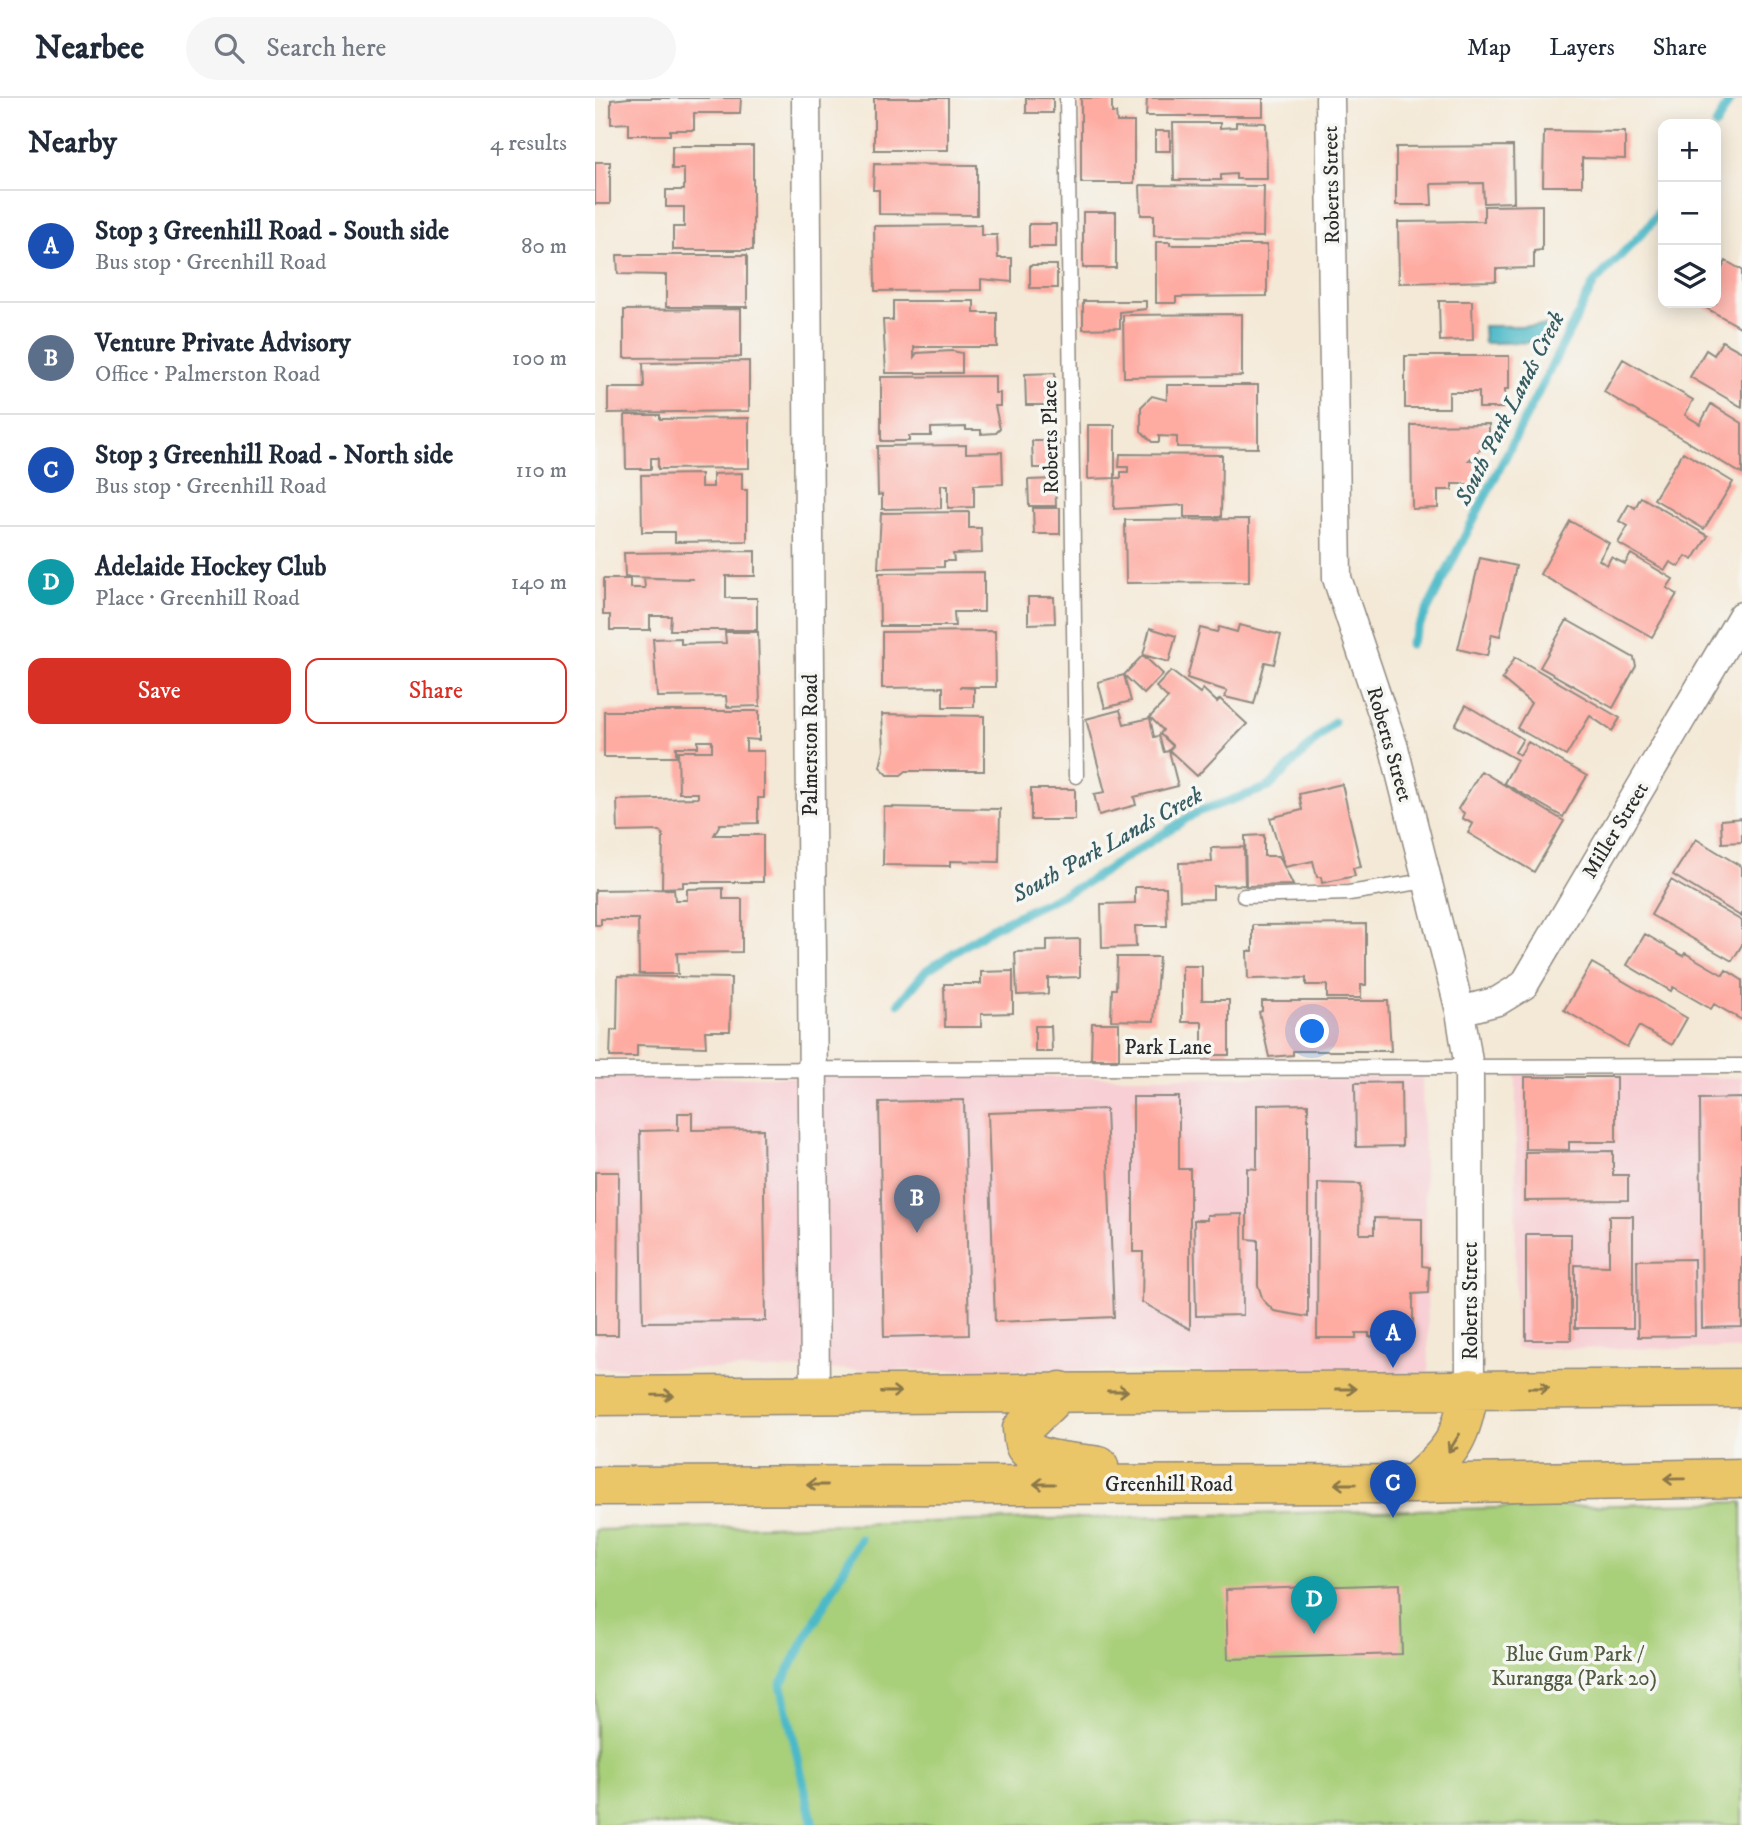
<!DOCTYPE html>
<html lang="en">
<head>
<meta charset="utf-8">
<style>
  body { margin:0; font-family:"IM FELL DW Pica",serif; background:#f6f6f7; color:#1f2937 }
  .controls { position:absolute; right:21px; top:21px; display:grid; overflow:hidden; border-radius:14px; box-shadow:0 4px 18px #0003 }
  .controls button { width:63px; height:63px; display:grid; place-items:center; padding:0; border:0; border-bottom:2px solid #e0e1e3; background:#fff; color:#1f2937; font:35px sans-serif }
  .you { position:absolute; left:718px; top:934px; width:24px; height:24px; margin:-18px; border:5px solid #fff; border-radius:50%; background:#1a73e8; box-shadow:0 0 0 10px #1a73e833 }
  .badge { display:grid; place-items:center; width:46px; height:46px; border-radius:50%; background:#d93025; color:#fff; font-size:23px; font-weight:700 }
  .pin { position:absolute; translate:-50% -58px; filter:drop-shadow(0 2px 4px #0008) }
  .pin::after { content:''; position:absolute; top:37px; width:24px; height:21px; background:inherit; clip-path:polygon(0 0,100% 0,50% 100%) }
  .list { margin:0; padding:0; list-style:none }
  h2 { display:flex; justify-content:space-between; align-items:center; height:91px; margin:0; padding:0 28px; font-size:30px }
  h2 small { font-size:23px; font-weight:400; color:#747a83 }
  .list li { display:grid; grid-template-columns:46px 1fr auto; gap:21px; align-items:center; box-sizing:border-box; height:112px; padding:0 28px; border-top:2px solid #e0e1e3 }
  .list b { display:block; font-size:26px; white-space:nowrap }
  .list p { margin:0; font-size:23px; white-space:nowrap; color:#747a83 }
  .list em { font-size:23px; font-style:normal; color:#747a83 }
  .actions { display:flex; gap:14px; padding:21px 28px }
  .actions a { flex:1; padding:16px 0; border:2px solid #d93025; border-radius:14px; text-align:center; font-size:24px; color:#d93025 }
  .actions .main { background:#d93025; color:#fff }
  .icon { flex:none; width:38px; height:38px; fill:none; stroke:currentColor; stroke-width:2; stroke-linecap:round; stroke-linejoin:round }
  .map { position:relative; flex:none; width:1147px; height:1727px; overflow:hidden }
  header { display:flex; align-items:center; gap:42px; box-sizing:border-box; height:98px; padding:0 35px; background:#fff; border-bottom:2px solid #e0e1e3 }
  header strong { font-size:33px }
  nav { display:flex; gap:38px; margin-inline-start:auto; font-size:24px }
  .search { width:490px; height:63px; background:#f6f6f7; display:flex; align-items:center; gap:18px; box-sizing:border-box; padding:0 24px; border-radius:38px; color:#747a83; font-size:26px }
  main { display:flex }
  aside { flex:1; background:#fff }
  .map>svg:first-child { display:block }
</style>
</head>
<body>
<header>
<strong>Nearbee</strong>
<div class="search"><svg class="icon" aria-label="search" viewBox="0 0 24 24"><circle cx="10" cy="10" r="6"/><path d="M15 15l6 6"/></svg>Search here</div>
<nav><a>Map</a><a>Layers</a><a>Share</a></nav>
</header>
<main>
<aside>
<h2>Nearby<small>4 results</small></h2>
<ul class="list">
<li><span class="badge" style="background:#1a4fb4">A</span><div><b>Stop 3 Greenhill Road - South side</b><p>Bus stop · Greenhill Road</p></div><em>80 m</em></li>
<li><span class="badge" style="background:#5c6f8a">B</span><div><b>Venture Private Advisory</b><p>Office · Palmerston Road</p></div><em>100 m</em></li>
<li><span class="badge" style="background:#1a4fb4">C</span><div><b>Stop 3 Greenhill Road - North side</b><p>Bus stop · Greenhill Road</p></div><em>110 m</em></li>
<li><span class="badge" style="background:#0f9aa8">D</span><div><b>Adelaide Hockey Club</b><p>Place · Greenhill Road</p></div><em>140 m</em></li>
</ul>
<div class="actions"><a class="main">Save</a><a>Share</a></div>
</aside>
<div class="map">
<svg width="1147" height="1727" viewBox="0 0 1147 1727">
  <rect width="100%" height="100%" fill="#f6f6f2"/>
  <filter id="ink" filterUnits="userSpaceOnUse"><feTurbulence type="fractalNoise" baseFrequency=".0143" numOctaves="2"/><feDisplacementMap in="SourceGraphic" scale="14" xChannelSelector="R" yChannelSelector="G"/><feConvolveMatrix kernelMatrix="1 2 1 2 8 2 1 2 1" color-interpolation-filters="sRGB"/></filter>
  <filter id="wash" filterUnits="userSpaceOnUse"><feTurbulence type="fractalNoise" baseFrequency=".00686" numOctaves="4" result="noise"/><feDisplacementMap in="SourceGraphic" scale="28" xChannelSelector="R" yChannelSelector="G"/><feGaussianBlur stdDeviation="1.57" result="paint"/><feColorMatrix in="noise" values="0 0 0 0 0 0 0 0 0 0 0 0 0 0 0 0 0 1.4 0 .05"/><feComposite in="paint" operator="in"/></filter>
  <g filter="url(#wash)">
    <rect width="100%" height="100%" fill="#f4e9d7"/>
    <path fill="#f7cfd4" d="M921,975L1147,980V1251L920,1250Z
      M0,979H827L834,1275L0,1270Z"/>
    <path fill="#a8cf79" stroke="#6a7d52" stroke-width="2" d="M1147,1404V1727H0V1432Z"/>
    <path fill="#4cb9c7" stroke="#3c7279" stroke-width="2" d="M888,228H952V244L889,245Z"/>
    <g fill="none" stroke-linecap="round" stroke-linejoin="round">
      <path stroke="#4cb9c7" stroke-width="9" d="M1121,27L1136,0
        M815,546L999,185L1054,128L1068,107
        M304,905L332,872L397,830L491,785L602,714L674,689L739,624
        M218,1727L186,1586L265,1441"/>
    </g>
    <g id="blocks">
      <path fill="#feaba2" d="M34,0H146L145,15H99V32H75V37H34V25L16,26V2Z
        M279,0H353V52H279Z
        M431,0H458V15H431Z
        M486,0H517V15H521L522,24H539V85H486Z
        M552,0H668V18H551Z
        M641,24L671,25L672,81H641V76L626,77V82H579L578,25H625V30L641,29Z
        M560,33H575V53H560Z
        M949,33L1030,34V61L987,60V88H948Z
        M77,48H158V152H78V129H89V109H71V92H89V71H77Z
        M918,48L919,104L889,105L888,85L836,86L837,107H801V49Z
        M0,64H15V106H0Z
        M279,66L382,67V117L284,116V92H278Z
        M545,87L669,88L668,139L559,138V117H546Z
        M947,107V152L939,153V170L901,171V183L804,185L803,124L889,123V108Z
        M488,114H521V170H488Z
        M434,126H461V149H434Z
        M386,127V137H402L403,160H417V184L386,181V192L280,193L279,128Z
        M561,144H575V147H672V198L581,199V205H561Z
        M22,157H152V209H71V177L23,176Z
        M1131,163L1147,172V230L1106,207L1121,205V182Z
        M435,167H462V190H435Z
        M298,203H379V215H402V249H319V259L322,255L357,253L367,255V275H291L288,222H298Z
        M488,203H551V211L525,214V230L488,231Z
        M844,203H877L878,242L845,243Z
        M146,211V259L29,260V212Z
        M647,216V278L529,279L528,217Z
        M1127,243L1147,254V309L1095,279L1111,252L1119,257Z
        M810,258H914V291H910V310H884V294H854V310H810Z
        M1028,261L1098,302L1090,317L1105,326L1116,306L1147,325V376L1009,294Z
        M154,263V313L13,315V290H49L48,265Z
        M460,275V307H431L430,276Z
        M400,278V295H405V308H400L405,331L401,335L386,336V332H371V329L336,330V338H314V343H286V279Z
        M572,287H663V350L582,349V339L564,338V344H557L546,333V309L557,298L572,302Z
        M30,317H65V321L154,320V370L63,371V360H56V371H31Z
        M894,326V343L874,362H886V386H857V392H843V410L817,411L816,327Z
        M493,327H520V380L493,381Z
        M437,343H464V370H438Z
        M371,347V355L407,354L408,386L379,387V409L353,410V387H346V410L287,411V396L283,397L282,348Z
        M1088,354L1138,384L1109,431L1059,401Z
        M525,356L627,357L626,419H589V407L519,411L520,380H526V374H533V369H524Z
        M147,375V392H152V443L80,444V434H47L46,377L106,376V389H118V376Z
        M460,381L461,408H434L433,382Z
        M1046,399L1113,438L1098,462L1091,458L1084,469L1075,464L1070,472L1023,445L1033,428L1024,423L1034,406L1040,410Z
        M438,410H465V436H439Z
        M374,414V430H386L387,455L358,456L359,463H349V469L283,470L286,415Z
        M654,421V484L531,485L530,422Z
        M975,423L1014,445L1004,462L1012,467L1016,459L1030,466L1036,456L1078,481L1072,490L1082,496L1057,539L945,476Z
        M160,453V478H131V500H162V532H75L76,518H55V532H15V517H8V481H35V490H50L49,480L98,481L30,479L29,455Z
        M885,460L921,468L905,538L897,536L892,558L863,551Z
        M389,474V514H359L360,528H285L284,475Z
        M433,499H459L460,525L433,526Z
        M972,522L1039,560L1041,568L1018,610L945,569Z
        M644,527L686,537L679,566L670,564L659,606L630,599L632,593L592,580L605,530L622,534L624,529L642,534Z
        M555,530L581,538L574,564L548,557Z
        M400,533L401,589H364L379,590V609H348V589L287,590V534Z
        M130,534H163L165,608L132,609L131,598L62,599L58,541L86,540V546L131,545Z
        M548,557L568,576L549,596L529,577Z
        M920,559L1025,620L1017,633L995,618L971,658L922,630L936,605L907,581Z
        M576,573L605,595L608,591L622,604L625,601L652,626L602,678L574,652L578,648L565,636L568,632L555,619L573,600L561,589Z
        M529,577L536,603L510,610L503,584Z
        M871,607L928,641L920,654L925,657L933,644L992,678L968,719L909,685L922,662L860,627Z
        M525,612L529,626L555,620L559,639L564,638L569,654L574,653L583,688L539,699L541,707L504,717L499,696L510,694L491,621Z
        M9,613H164V642L151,641V653H169V700H163V725L125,726L119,737H168V784H88V789L67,790L68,737L65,733L23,734L22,702L103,700V695H84L83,653H117V643H103V649H81V659H9Z
        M287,616L389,618V673H311L306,677H293L285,669L289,652Z
        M886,673L969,723L939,774L873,735L878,726L867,720L869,715L863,711Z
        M747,686L766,769L758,770L760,778L727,785L726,779H722L718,763L690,769L675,720L707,712L704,696Z
        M436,691H480V722H436Z
        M289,709L405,711L404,764L355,763V768L288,767Z
        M1147,720V744L1127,745L1126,722Z
        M669,737V758H684L698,787L651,788L650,738Z
        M1101,741L1147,769V819L1078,777Z
        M649,749L650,787L618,788V801L585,802L584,765L617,764L616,750Z
        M1076,782L1147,823V847L1137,863L1056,817Z
        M540,789H571L572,828H540L541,849L507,850L506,806L540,805Z
        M128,790V801H147V854L82,855L83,876H44L43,821H6V827H0V792L79,791L80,802H92V791Z
        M771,826V887H766V900H732V887H711V880L653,881L652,853H658V827Z
        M1050,836L1088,858L1090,855L1128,877L1131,872L1147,882V922L1119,906L1116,911L1078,889L1076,893L1032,867Z
        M485,841V879L453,880V896L422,897L420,854L452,853V842Z
        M522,859H564L559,923L516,922L517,891H521Z
        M997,865L1092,920L1077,947L1044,928L1032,949L969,912Z
        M587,868H607V902H634V957H607V924H587Z
        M418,873V915L386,916V929H350L349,886H386V874Z
        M23,878L136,880L135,933H110L111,949L42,947V959H15L16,932H22Z
        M667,903H793L796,953H698V957L674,959L664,914L667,913Z
        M497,925H524V961H496Z
        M440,928H456L457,954H440Z
        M930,979H1021V1044H974V1052L930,1051Z
        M806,984L807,1048L761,1049L760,985Z
        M538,999H584V1071H595V1231L547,1204L548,1154H538Z
        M1147,1000V1229L1107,1230L1105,1001Z
        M369,1002L374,1237L289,1239L284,1004Z
        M713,1006V1219L679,1213L668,1202L663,1187V1142L652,1141V1070L662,1071V1007Z
        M511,1011L519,1219L400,1224L393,1015Z
        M83,1015H97V1032L168,1031L171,1223L48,1224L45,1033L83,1032Z
        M1018,1053V1077H1033V1102L930,1103V1054Z
        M0,1074H24L23,1237H0Z
        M723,1085L766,1086L765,1136H779V1120L827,1121V1168L834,1169L833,1195L818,1196V1239H774V1235H761V1240H722Z
        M647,1116L648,1217L601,1218L599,1122H612V1117Z
        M1014,1118H1038V1230H980V1167L1014,1168Z
        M931,1136H976V1242H931Z
        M1099,1161L1100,1238L1043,1239L1042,1162Z
        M805,1486L807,1556L633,1561L631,1492Z"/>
    </g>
  </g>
  <g filter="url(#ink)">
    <use href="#blocks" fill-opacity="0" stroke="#908a81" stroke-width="2"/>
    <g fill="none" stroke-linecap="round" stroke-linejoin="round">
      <defs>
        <path id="lane" d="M472,0L481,678
          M649,798L754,795L831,783
          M0,972L1147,968"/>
        <path id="street" d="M211,0L220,1295
          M735,0L742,480L799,650L865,913L874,970L875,1290
          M865,913L903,903L929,887L1147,518"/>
        <path id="highway" d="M466,1293L427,1331C428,1338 427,1347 433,1352C450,1365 484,1364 504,1368
          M0,1298L1147,1290
          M819,1386C859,1351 865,1342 875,1290
          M0,1388L819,1386L1147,1380"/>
      </defs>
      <use href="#lane" stroke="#908a81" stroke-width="17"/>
      <use href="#street" stroke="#908a81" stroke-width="31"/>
      <use href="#highway" stroke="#908a81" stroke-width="41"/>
      <use href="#lane" stroke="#fff" stroke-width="14"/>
      <use href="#street" stroke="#fff" stroke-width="28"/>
      <use href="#highway" stroke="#ebc669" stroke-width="38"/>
    </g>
    <defs><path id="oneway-shaft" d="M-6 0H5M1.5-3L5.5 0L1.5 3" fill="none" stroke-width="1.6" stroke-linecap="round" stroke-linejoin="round" transform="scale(1.75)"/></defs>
    <g stroke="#8b784a">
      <use href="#oneway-shaft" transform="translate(944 1290)"/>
      <use href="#oneway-shaft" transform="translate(751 1291)"/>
      <use href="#oneway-shaft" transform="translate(523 1293)"/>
      <use href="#oneway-shaft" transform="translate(296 1294)"/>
      <use href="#oneway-shaft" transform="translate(68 1297) rotate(-1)"/>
      <use href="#oneway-shaft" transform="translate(859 1345) rotate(122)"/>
      <use href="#oneway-shaft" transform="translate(1079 1381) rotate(179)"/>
      <use href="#oneway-shaft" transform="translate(449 1386) rotate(180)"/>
      <use href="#oneway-shaft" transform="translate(750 1386) rotate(180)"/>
      <use href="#oneway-shaft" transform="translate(222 1387) rotate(180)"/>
    </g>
  </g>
  <g text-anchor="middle" stroke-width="7" stroke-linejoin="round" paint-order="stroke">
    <g font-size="21" fill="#2b2b2b" stroke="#f6f6f2">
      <text transform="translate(736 87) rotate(-91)" y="7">Roberts Street</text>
      <text transform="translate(455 339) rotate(-91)" y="7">Roberts Place</text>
      <text transform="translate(795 646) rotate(74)" y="7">Roberts Street</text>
      <text transform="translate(215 647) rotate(-90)" y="7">Palmerston Road</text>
      <text transform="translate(1020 732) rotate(-59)" y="7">Miller Street</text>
      <text x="573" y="956">Park Lane</text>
      <text transform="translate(875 1203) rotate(-90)" y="7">Roberts Street</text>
      <text x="574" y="1393">Greenhill Road</text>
    </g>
    <g font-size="21" fill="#505c42" stroke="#f6f6f2">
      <text x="979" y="1563">Blue Gum Park /<tspan x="979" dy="24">Kurangga (Park 20)</tspan></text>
    </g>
    <g font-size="23" font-style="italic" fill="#375d62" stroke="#f6f6f2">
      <text transform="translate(914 310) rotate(-63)" y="8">South Park Lands Creek</text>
      <text transform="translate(512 746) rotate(-29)" y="8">South Park Lands Creek</text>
    </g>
  </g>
</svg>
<div class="controls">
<button>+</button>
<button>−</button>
<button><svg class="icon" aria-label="layers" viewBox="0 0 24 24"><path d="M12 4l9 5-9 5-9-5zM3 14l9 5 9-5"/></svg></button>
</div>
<div class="you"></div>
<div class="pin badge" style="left:798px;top:1270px;background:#1a4fb4">A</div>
<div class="pin badge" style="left:322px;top:1135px;background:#5c6f8a">B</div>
<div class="pin badge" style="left:798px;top:1420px;background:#1a4fb4">C</div>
<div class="pin badge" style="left:719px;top:1536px;background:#0f9aa8">D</div>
</div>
</main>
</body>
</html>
